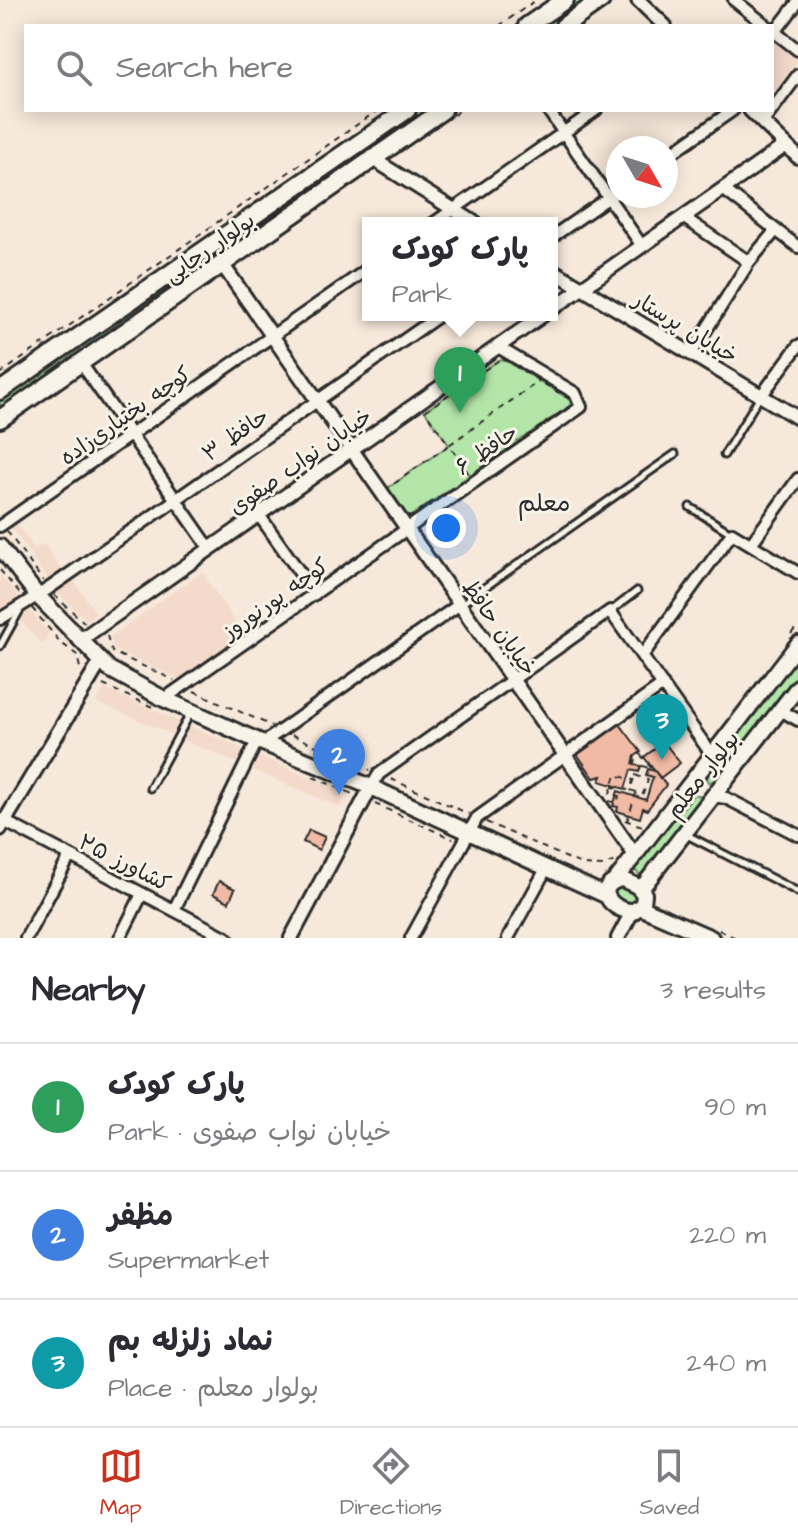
<!DOCTYPE html>
<html lang="en">
<head>
<meta charset="utf-8">
<style>
  body { margin:0; font-family:"Architects Daughter","Playpen Sans Arabic",sans-serif; background:#f2f2f3; color:#2b2b33 }
  .compass { position:absolute; left:606px; top:136px; width:72px; height:72px; border-radius:50%; background:#fff; box-shadow:0 4px 20px #0003; rotate:129deg }
  .you { position:absolute; left:446px; top:528px; width:28px; height:28px; margin:-20px; border:6px solid #fff; border-radius:50%; background:#1a73e8; box-shadow:0 0 0 12px #1a73e833 }
  .badge { display:grid; place-items:center; width:52px; height:52px; border-radius:50%; background:#c8321e; color:#fff; font-size:26px; font-weight:700 }
  .pin { position:absolute; translate:-50% -66px; filter:drop-shadow(0 2px 4px #0008) }
  .pin::after { content:''; position:absolute; top:42px; width:28px; height:24px; background:inherit; clip-path:polygon(0 0,100% 0,50% 100%) }
  .popup { position:absolute; left:362px; top:217px; width:196px; height:104px; box-sizing:border-box; display:grid; place-content:center; border-radius:0px; background:#fff; filter:drop-shadow(0 2px 6px #0005); font-size:26px; white-space:nowrap; color:#7c7c81 }
  .popup b { font-size:30px; color:#2b2b33 }
  .popup::after { content:''; position:absolute; left:50%; top:100%; margin-left:-16px; border:16px solid transparent; border-top-color:#fff }
  .list { margin:0; padding:0; list-style:none }
  h2 { display:flex; justify-content:space-between; align-items:center; height:104px; margin:0; padding:0 32px; font-size:34px }
  h2 small { font-size:26px; font-weight:400; color:#7c7c81 }
  .list li { display:grid; grid-template-columns:52px 1fr auto; gap:24px; align-items:center; box-sizing:border-box; height:128px; padding:0 32px; border-top:2px solid #e1e1e2 }
  .list b { display:block; font-size:30px; white-space:nowrap }
  .list p { margin:0; font-size:26px; white-space:nowrap; color:#7c7c81 }
  .list em { font-size:26px; font-style:normal; color:#7c7c81 }
  .icon { flex:none; width:44px; height:44px; fill:none; stroke:currentColor; stroke-width:2; stroke-linecap:round; stroke-linejoin:round }
  .map { position:relative; flex:none; width:798px; height:938px; overflow:hidden }
  .search { position:absolute; background:#fff; box-shadow:0 4px 20px #0003; left:24px; right:24px; top:24px; height:88px; display:flex; align-items:center; gap:20px; box-sizing:border-box; padding:0 28px; border-radius:0px; color:#7c7c81; font-size:30px }
  .sheet { height:488px; background:#fff }
  nav { display:flex; justify-content:space-around; align-items:center; box-sizing:border-box; height:112px; border-top:2px solid #e1e1e2; background:#fff; font-size:22px; color:#7c7c81 }
  nav a { display:grid; justify-items:center; gap:4px }
  nav .on { color:#c8321e }
  .map>svg:first-child { display:block }
</style>
</head>
<body>
<div class="map">
<svg width="798" height="938" viewBox="0 0 798 938">
  <rect width="100%" height="100%" fill="#f6e8da"/>
  <filter id="ink" filterUnits="userSpaceOnUse"><feTurbulence type="fractalNoise" baseFrequency=".0125" numOctaves="2"/><feDisplacementMap in="SourceGraphic" scale="16" xChannelSelector="R" yChannelSelector="G"/><feConvolveMatrix kernelMatrix="1 2 1 2 8 2 1 2 1" color-interpolation-filters="sRGB"/></filter>
  <g filter="url(#ink)">
    <path fill="#f4daca" d="M772,40L798,60L772,97Z
      M16,523L35,549L44,544L63,571L49,581L11,527Z
      M202,572L244,636L181,680L114,650L110,637Z
      M0,575L19,598L2,610L0,608Z
      M73,580L96,613L86,620L56,591Z
      M27,608L49,633L42,645L20,620Z
      M104,689L181,722L174,735L96,702Z
      M188,725L247,751L240,764L181,739Z
      M255,754L340,791L343,800L340,807L248,768Z"/>
    <path fill="#b2e5a7" stroke="#6e8869" stroke-width="2" d="M574,0H592L555,26H537Z
      M416,110H434L0,413V400Z
      M503,359L569,399L571,405L410,517L408,516L388,488L449,445L425,411L499,360Z
      M798,657V674L715,781L708,782L707,774Z
      M693,793L700,796L699,802L642,876L633,869Z
      M625,886L638,895L635,904L626,905L613,896L616,887Z"/>
    <path fill="#f0baa4" stroke="#2b2b2b" stroke-width="2" d="M619,723L641,752L635,756L633,764L641,766L639,772L631,770L625,789L600,781L602,776L594,778L577,754Z
      M664,742L680,763L660,778L644,757Z
      M648,769L655,771L666,785L647,810L643,808L640,818L617,811L618,807L613,806L618,791L646,800L653,777L646,775Z
      M309,830L325,837L319,850L303,842Z
      M219,881L235,889L229,902L213,894Z"/>
    <g fill="none" stroke-linecap="round" stroke-linejoin="round">
      <defs>
        <path id="service" d="M724,455L760,396
          M690,507L731,533
          M461,604L675,454
          M611,611L637,591
          M0,646L21,608
          M150,788L191,712
          M685,834L798,892"/>
        <path id="minor" d="M734,0L767,26
          M772,30L798,50
          M775,32L798,2
          M548,110L642,246
          M763,122L798,75
          M666,157L733,110
          M723,189L798,247
          M683,217L749,262
          M434,223L596,110
          M552,237L618,191
          M691,354L749,262L776,230
          M81,363L210,549
          M761,396L798,346
          M259,515L315,594
          M0,526L368,269
          M751,544L798,479
          M0,619L48,589L440,315
          M642,656L732,533L798,573
          M164,699L581,407L575,393L498,347
          M780,710L798,720
          M263,743L460,604
          M371,787L379,774L610,611L712,755
          M713,796L726,798L798,835
          M0,819L227,938
          M174,910L257,741
          M26,938L70,856
          M120,938L142,894
          M411,938L477,818L663,685
          M508,938L546,869"/>
        <path id="tertiary" d="M638,0L665,26
          M750,110L798,157
          M373,159L475,223
          M222,264L635,855
          M552,270L798,418
          M552,309L786,145
          M80,640L543,315
          M0,829L101,661
          M291,938L371,787
          M618,938L632,912"/>
        <path id="secondary" d="M0,547L37,595L109,669L164,699L263,743L371,787L607,896
          M622,879L637,886L644,894L643,904L634,911C611,913 592,885 622,879Z
          M615,881L798,644
          M641,889L798,687
          M640,907L711,938"/>
        <path id="primary" d="M527,26L565,0
          M564,26L601,0
          M0,391L407,110
          M0,419L443,110"/>
      </defs>
      <use href="#service" stroke="#2b2b2b" stroke-width="11"/>
      <use href="#minor" stroke="#2b2b2b" stroke-width="16"/>
      <use href="#tertiary" stroke="#2b2b2b" stroke-width="18"/>
      <use href="#secondary" stroke="#2b2b2b" stroke-width="20"/>
      <use href="#primary" stroke="#2b2b2b" stroke-width="22"/>
      <path stroke="#2b2b2b" stroke-width="2" stroke-dasharray="6 6" stroke-linecap="butt" d="M499,26L536,0
        M454,115L460,110
        M503,359L569,399L571,405L410,517L408,516L388,488L449,445L425,411L499,360Z
        M0,374L378,110
        M469,474L449,445L539,381
        M7,531L43,581
        M0,570L20,594
        M54,595L85,623
        M32,608L60,642L77,655L80,668
        M791,634L798,625
        M107,636L112,652L174,680
        M103,685L157,709
        M194,691L272,726
        M292,735L370,770
        M640,754L652,769L634,763Z
        M635,775L648,780L643,794L630,790Z
        M313,777L355,795
        M391,779L469,814
        M612,787L628,790
        M609,801L617,803L619,796L610,793L616,775L633,780
        M375,804L453,839
        M625,820L642,826
        M627,821L636,793
        M486,822L583,865L603,866L617,860
        M719,930L736,938"/>
      <use href="#service" stroke="#f7f3e8" stroke-width="5"/>
      <use href="#minor" stroke="#f7f3e8" stroke-width="10"/>
      <use href="#tertiary" stroke="#f7f3e8" stroke-width="12"/>
      <use href="#secondary" stroke="#f7f3e8" stroke-width="14"/>
      <use href="#primary" stroke="#f7f3e8" stroke-width="16"/>
    </g>
  </g>
  <g text-anchor="middle" stroke-width="6" stroke-linejoin="round" paint-order="stroke">
    <g font-size="22" fill="#2b2b2b" stroke="#f7f3e8">
      <text transform="translate(209 247) rotate(-35)" y="8">بولوار رجایی</text>
      <text transform="translate(686 327) rotate(31)" y="8">خیابان پرستار</text>
      <text transform="translate(125 415) rotate(-35)" y="8">کوچه بختیاری‌زاده</text>
      <text transform="translate(235 434) rotate(-35)" y="8">حافظ ۳</text>
      <text transform="translate(486 449) rotate(-35)" y="8">حافظ ۶</text>
      <text transform="translate(300 461) rotate(-35)" y="8">خیابان نواب صفوی</text>
      <text transform="translate(275 598) rotate(-35)" y="8">کوچه پورنوروز</text>
      <text transform="translate(500 627) rotate(55)" y="8">خیابان حافظ</text>
      <text transform="translate(702 774) rotate(-52)" y="8">بولوار معلم</text>
      <text transform="translate(125 862) rotate(27)" y="8">کشاورز ۲۵</text>
    </g>
    <g font-size="24" fill="#2b2b2b" stroke="#f7f3e8">
      <text x="544" y="511">معلم</text>
    </g>
  </g>
</svg>
<svg class="compass" viewBox="-18 -18 36 36"><path d="M0-13l5 13h-10z" fill="#e53935"/><path d="M0 13l5-13h-10z" fill="#7c7c81"/></svg>
<div class="you"></div>
<div class="pin badge" style="left:460px;top:413px;background:#2e9e5b">1</div>
<div class="popup"><b>پارک کودک</b>Park</div>
<div class="pin badge" style="left:339px;top:795px;background:#3f7fe0">2</div>
<div class="pin badge" style="left:662px;top:760px;background:#0f9aa8">3</div>
<div class="search"><svg class="icon" aria-label="search" viewBox="0 0 24 24"><circle cx="10" cy="10" r="6"/><path d="M15 15l6 6"/></svg>Search here</div>
</div>
<section class="sheet">
<h2>Nearby<small>3 results</small></h2>
<ul class="list">
<li><span class="badge" style="background:#2e9e5b">1</span><div><b>پارک کودک</b><p>Park · خیابان نواب صفوی</p></div><em>90 m</em></li>
<li><span class="badge" style="background:#3f7fe0">2</span><div><b>مظفر</b><p>Supermarket</p></div><em>220 m</em></li>
<li><span class="badge" style="background:#0f9aa8">3</span><div><b>نماد زلزله بم</b><p>Place · بولوار معلم</p></div><em>240 m</em></li>
</ul>
</section>
<nav>
<a class="on"><svg class="icon" aria-label="map" viewBox="0 0 24 24"><path d="M3 6l6-2 6 2 6-2v14l-6 2-6-2-6 2zM9 4v14M15 6v14"/></svg>Map</a>
<a><svg class="icon" aria-label="directions" viewBox="0 0 24 24"><path d="M12 3l9 9-9 9-9-9zM9 14v-3h6M13 9l2 2-2 2"/></svg>Directions</a>
<a><svg class="icon" aria-label="saved" viewBox="0 0 24 24"><path d="M7 4h10v16l-5-4-5 4z"/></svg>Saved</a>
</nav>
</body>
</html>
